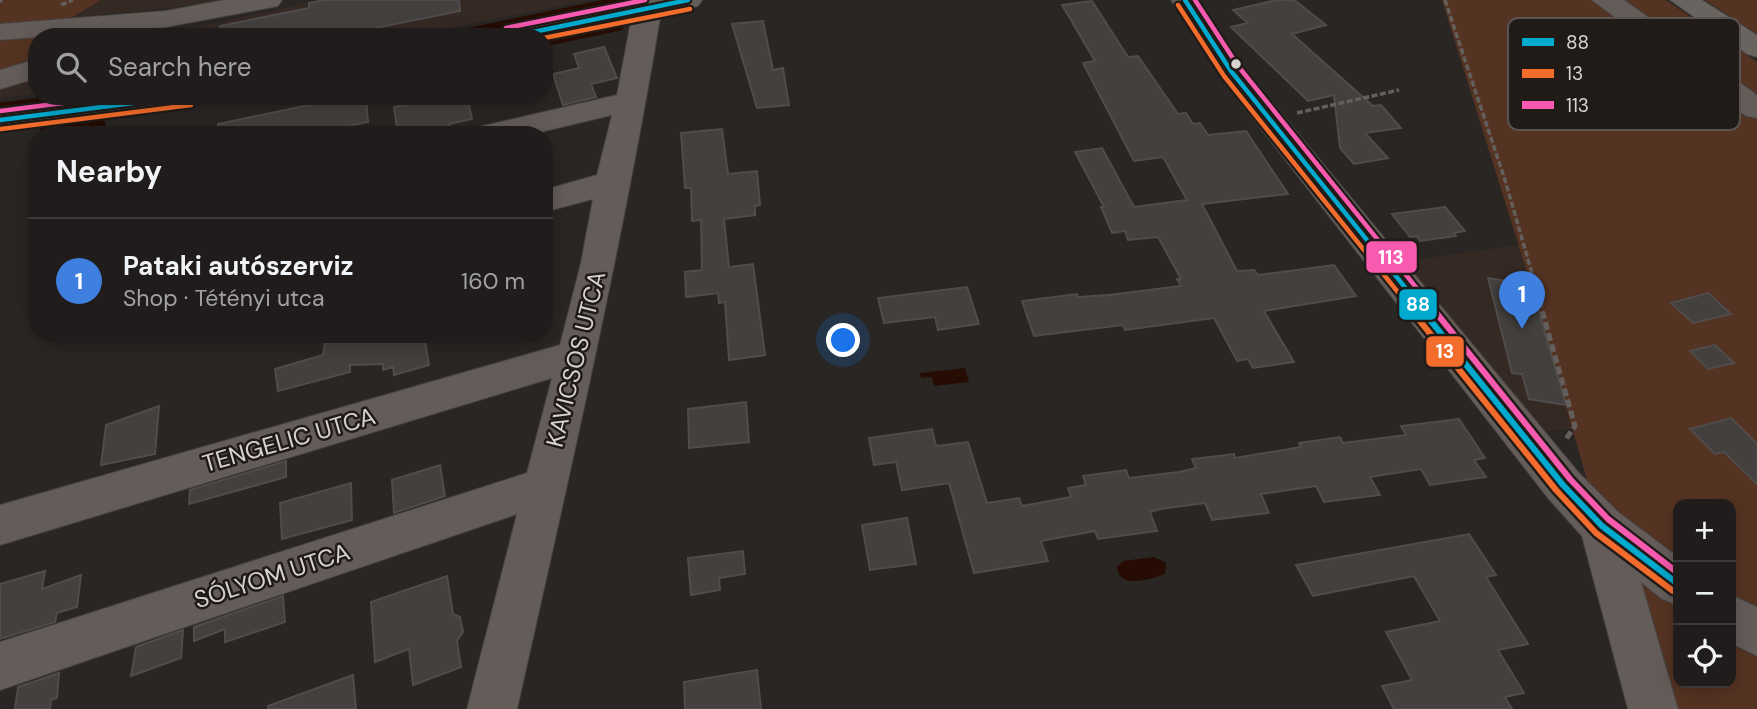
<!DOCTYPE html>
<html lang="en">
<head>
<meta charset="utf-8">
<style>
  body { margin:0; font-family:"DM Sans",sans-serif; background:#272524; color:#f1f3f6 }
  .controls { position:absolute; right:21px; bottom:21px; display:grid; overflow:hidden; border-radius:14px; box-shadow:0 4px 18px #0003 }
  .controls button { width:63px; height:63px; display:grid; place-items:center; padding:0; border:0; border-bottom:2px solid #3c3a3a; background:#1f1c1b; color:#f1f3f6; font:35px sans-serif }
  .you { position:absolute; left:844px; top:341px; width:24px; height:24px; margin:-18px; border:5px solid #fff; border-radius:50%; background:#1a73e8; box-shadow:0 0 0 10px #1a73e833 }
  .badge { display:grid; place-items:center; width:46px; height:46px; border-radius:50%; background:#b45309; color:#fff; font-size:23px; font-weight:700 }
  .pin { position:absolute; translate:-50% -58px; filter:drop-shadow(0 2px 4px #0008) }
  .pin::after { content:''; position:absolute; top:37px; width:24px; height:21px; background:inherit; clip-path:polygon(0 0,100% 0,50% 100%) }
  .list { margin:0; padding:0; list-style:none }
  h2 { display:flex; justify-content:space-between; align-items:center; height:91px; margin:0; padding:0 28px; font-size:30px }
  h2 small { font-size:23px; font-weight:400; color:#a1a1a3 }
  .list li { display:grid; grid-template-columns:46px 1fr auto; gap:21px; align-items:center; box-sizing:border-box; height:126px; padding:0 28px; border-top:2px solid #3c3a3a }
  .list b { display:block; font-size:26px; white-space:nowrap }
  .list p { margin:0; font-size:23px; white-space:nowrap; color:#a1a1a3 }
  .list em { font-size:23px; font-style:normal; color:#a1a1a3 }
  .icon { flex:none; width:38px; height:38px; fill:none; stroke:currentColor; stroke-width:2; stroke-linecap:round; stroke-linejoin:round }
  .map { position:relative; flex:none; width:1757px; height:709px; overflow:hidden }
  .search { position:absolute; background:#1f1c1b; box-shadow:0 4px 18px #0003; left:28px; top:28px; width:525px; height:77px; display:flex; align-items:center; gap:18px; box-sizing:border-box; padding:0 24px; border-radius:28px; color:#a1a1a3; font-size:26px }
  .panel { position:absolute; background:#1f1c1b; box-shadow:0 4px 18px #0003; left:28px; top:126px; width:525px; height:217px; border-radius:28px }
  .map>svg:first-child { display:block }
</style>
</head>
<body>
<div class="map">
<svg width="1757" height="709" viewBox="0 0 1757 709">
  <rect width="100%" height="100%" fill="#292624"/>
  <path fill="#352924" d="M101,0H241L71,18Z
    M321,0H589L406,37H151Z
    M37,73V94L0,98V85Z
    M1519,245L1566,405L1573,429L1541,432L1405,261Z"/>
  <path fill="#532" fill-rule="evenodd" d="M0,0H101L71,18L0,24Z
    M1442,0H1666L1757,62V709H1653L1531,285ZM1678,504H1731V683H1678Z
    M1705,0H1757V34Z
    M37,37V60L0,72V40Z"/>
  <path fill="#260c03" d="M965,368L969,382L934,386L932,377L921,378L920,373Z
    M1154,557L1166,563L1165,574C1151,579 1119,590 1117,567L1123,561Z"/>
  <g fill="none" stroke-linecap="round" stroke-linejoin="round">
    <path stroke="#260c03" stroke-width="7" d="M441,37L620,0
      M544,43L620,27
      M0,106L84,96
      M44,131L102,124"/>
  </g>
  <path fill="#43403e" stroke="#4f4c4b" stroke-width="2" d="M324,0H459L460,11L331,37H222L220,26L309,8V3Z
    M1277,0H1294L1326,25L1292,34L1373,106L1381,105L1401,128L1365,133L1388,158L1354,164L1340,148L1334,95L1308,101L1231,27L1248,23L1233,10Z
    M1092,1L1128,57L1138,56L1178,114L1186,113L1193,124L1200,123L1208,135L1246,131L1288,194L1202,204L1237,271L1254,270L1258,275L1334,265L1356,296L1264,311L1294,362L1253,368L1248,359L1237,361L1214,318L1125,330L1123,325L1034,336L1022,301L1077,294L1078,297L1109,295L1181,286L1177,279H1181L1158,237L1128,240L1125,231L1112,233L1101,207H1104L1075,152L1102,148L1134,207L1187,200L1163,157L1134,161L1083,63L1095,61L1062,5Z
    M763,21L773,70L783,68L789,105L757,108L732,24Z
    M604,47L617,78L591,84L596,97L563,105L553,74L579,68L574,54Z
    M352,96H366L368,122L352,125L353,135H325L324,127L281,135H219L218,124Z
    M445,96H467L472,119L449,124L451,130L429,135H398L394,107Z
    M722,129L728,174L757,171L760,205L755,206V215L724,219L729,267L753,264L765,355L729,360L725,302L719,303L718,293L686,297L685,272L702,270L701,220L692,221L691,188H685L681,133Z
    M1445,207L1465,231L1454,233L1456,236L1420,241L1417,236L1410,237L1392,214Z
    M1488,278L1531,285L1566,405L1529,399L1522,374L1512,373Z
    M967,287L979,324L938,330L935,317L884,323L878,298Z
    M1708,293L1731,314L1693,323L1671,303Z
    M326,334H424L429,365L394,375L393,367L383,370V364L350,365V372L278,391L275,369L323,355Z
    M1715,345L1734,363L1708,369L1690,351Z
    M746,402L749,442L689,448L688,409Z
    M159,406L155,454L101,465L106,425Z
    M1731,418L1757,444V484L1724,452L1715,454L1690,429Z
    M1459,419L1485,458L1474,460L1486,477L1430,485L1421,469L1370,477L1380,495L1324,502L1316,486L1261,494L1269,513L1212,520L1205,503L1160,509L1150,512L1157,531L1098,539L1095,531L1041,541L1048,561L974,573L949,483L902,490L896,462L874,465L869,438L932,429L936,446L968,442L987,503L1019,498L1022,506L1071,497L1068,488L1086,485L1083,476L1126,470L1129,478L1179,472L1196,468L1192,459L1234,454L1235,458L1301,447L1299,443L1340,437L1343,443L1406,435L1401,426Z
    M286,461V477L189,504L190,490Z
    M440,465L445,496L394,513L392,480Z
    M351,483L352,520L282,539L280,503Z
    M907,518L916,564L870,570L862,525Z
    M1469,534L1496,575L1486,577L1528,644L1498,650L1524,693L1505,697L1512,709H1394L1382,686L1412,680L1386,632L1440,621L1414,576L1313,596L1296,565Z
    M743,551L745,574L719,578L720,590L691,595L688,558Z
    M45,571L42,589L81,575L77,607L57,613L55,622L0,639V584Z
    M447,576L453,614L460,617L463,632L457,641L461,667L413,685L409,649L375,662L371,602Z
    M283,596L285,622L225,642V629L194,641V627Z
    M183,630L181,658L131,676L136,647Z
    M757,670L761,709H685L684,682Z
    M59,673L57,698L51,700L50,709H15L18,687Z
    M353,675L356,709H268V706Z"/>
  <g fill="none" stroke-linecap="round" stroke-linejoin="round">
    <defs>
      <path id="minor" d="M224,0H282L278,6L268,8L166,27L0,40V24L166,11Z
        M635,0H663C624,239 570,472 517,709H467L517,514L0,690V642L527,473L552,378L0,545V505L560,345L581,263L593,199L544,212V190L597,175L612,115L528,135H469L474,128L617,95Z
        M1171,0H1199L1242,66L1578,472L1618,512L1678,557V605L1662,599L1641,582L1678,709H1628L1582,536L1548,498L1221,77Z
        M1592,0H1624L1757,95V118L1746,116Z
        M37,59V78L0,89V70Z
        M1731,595L1757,607V656L1731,643Z"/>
      <path id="major" d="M648,0H702L698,6L688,8L544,38L494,37L498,31L508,29Z
        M114,96H205L201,102L190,105L0,130V110Z"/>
      <path id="highway" d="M1670,0H1702L1757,35V57L1747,54Z"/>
    </defs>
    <use href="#minor" stroke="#444241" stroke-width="2"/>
    <use href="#major" stroke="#444241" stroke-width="2"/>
    <use href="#highway" stroke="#444241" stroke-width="2"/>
    <path stroke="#645f5c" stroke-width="3.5" stroke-dasharray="6 2.5" stroke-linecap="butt" d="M1445,0L1505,180L1540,301
      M0,2L2,0
      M61,5L73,0
      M1297,113L1399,90"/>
    <path stroke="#645f5c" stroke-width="5" stroke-dasharray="8 3.5" stroke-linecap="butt" d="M1539,300L1575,426L1566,439"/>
    <use href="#minor" fill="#645c58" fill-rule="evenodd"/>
    <use href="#major" fill="#655d58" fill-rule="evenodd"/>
    <use href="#highway" fill="#6a6460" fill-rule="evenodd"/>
    <defs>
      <path id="bus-1-far1" d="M1185,0L1231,71L1416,301
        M509,37L688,0
        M0,120L188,96"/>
      <path id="bus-1" d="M1414,300L1563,485L1602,526L1678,584"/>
      <path id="bus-2-far1" d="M1178,5L1224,76L1405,301
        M544,38L690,9
        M1,129L191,105"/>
      <path id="bus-2" d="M1403,300L1556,490L1596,533L1673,591"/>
      <path id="bus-3-far1" d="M1195,0L1238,66L1427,301
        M506,28L645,0
        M0,111L118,96"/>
      <path id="bus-3" d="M1426,300L1570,479L1608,519L1678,573"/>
    </defs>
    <use href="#bus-1-far1" stroke="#211b18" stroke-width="9"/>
    <use href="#bus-1" stroke="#211b18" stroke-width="11"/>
    <use href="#bus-2-far1" stroke="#211b18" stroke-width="9"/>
    <use href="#bus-2" stroke="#211b18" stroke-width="11"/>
    <use href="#bus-3-far1" stroke="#211b18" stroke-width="9"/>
    <use href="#bus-3" stroke="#211b18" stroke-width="11"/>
    <use href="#bus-1-far1" stroke="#00a9ce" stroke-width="4.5"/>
    <use href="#bus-1" stroke="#00a9ce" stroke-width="6"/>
    <use href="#bus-2-far1" stroke="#f36c2b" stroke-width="4.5"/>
    <use href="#bus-2" stroke="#f36c2b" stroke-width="6"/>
    <use href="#bus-3-far1" stroke="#f75aaf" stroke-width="4.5"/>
    <use href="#bus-3" stroke="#f75aaf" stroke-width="6"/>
  </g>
  <circle fill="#d7d3d1" stroke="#211b18" stroke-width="2.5" cx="1236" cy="64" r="6"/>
  <g text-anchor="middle" stroke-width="5" stroke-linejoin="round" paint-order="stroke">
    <g font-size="24" fill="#d7d3d1" stroke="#211b18">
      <text transform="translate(576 359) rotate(-76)" y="8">KAVICSOS UTCA</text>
      <text transform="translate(289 440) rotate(-16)" y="8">TENGELIC UTCA</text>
      <text transform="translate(272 576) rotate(-18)" y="8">SÓLYOM UTCA</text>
    </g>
  </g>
  <rect x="1508" y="18" width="232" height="112" rx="10" fill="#211b18" stroke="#585250" stroke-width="2"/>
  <rect x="1522" y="38" width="32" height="8" fill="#00a9ce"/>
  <rect x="1522" y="69" width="32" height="9" fill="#f36c2b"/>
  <rect x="1522" y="101" width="32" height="8" fill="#f75aaf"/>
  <g font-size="19" fill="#d7d3d1">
    <text x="1566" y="49">88</text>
    <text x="1566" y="80">13</text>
    <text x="1566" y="112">113</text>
  </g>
  <g stroke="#211b18" stroke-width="2.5">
    <rect x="1365" y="240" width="53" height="34" rx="7" fill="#f75aaf"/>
    <rect x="1398" y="288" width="40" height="33" rx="7" fill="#00a9ce"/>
    <rect x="1425" y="335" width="40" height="33" rx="7" fill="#f36c2b"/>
  </g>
  <g font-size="19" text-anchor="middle" font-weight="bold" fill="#fff">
    <text x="1391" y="264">113</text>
    <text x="1418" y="311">88</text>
    <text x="1445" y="358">13</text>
  </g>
</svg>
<div class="controls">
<button>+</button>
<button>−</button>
<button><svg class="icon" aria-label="locate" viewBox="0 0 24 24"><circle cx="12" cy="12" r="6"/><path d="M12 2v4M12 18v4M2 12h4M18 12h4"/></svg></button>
</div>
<div class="you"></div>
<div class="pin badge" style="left:1522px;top:329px;background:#3f7fe0">1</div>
<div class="search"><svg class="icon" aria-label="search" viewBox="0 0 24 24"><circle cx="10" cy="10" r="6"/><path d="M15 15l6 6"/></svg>Search here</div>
<section class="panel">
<h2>Nearby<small></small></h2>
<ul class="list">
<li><span class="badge" style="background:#3f7fe0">1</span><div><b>Pataki autószerviz</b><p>Shop · Tétényi utca</p></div><em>160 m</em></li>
</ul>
</section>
</div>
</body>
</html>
